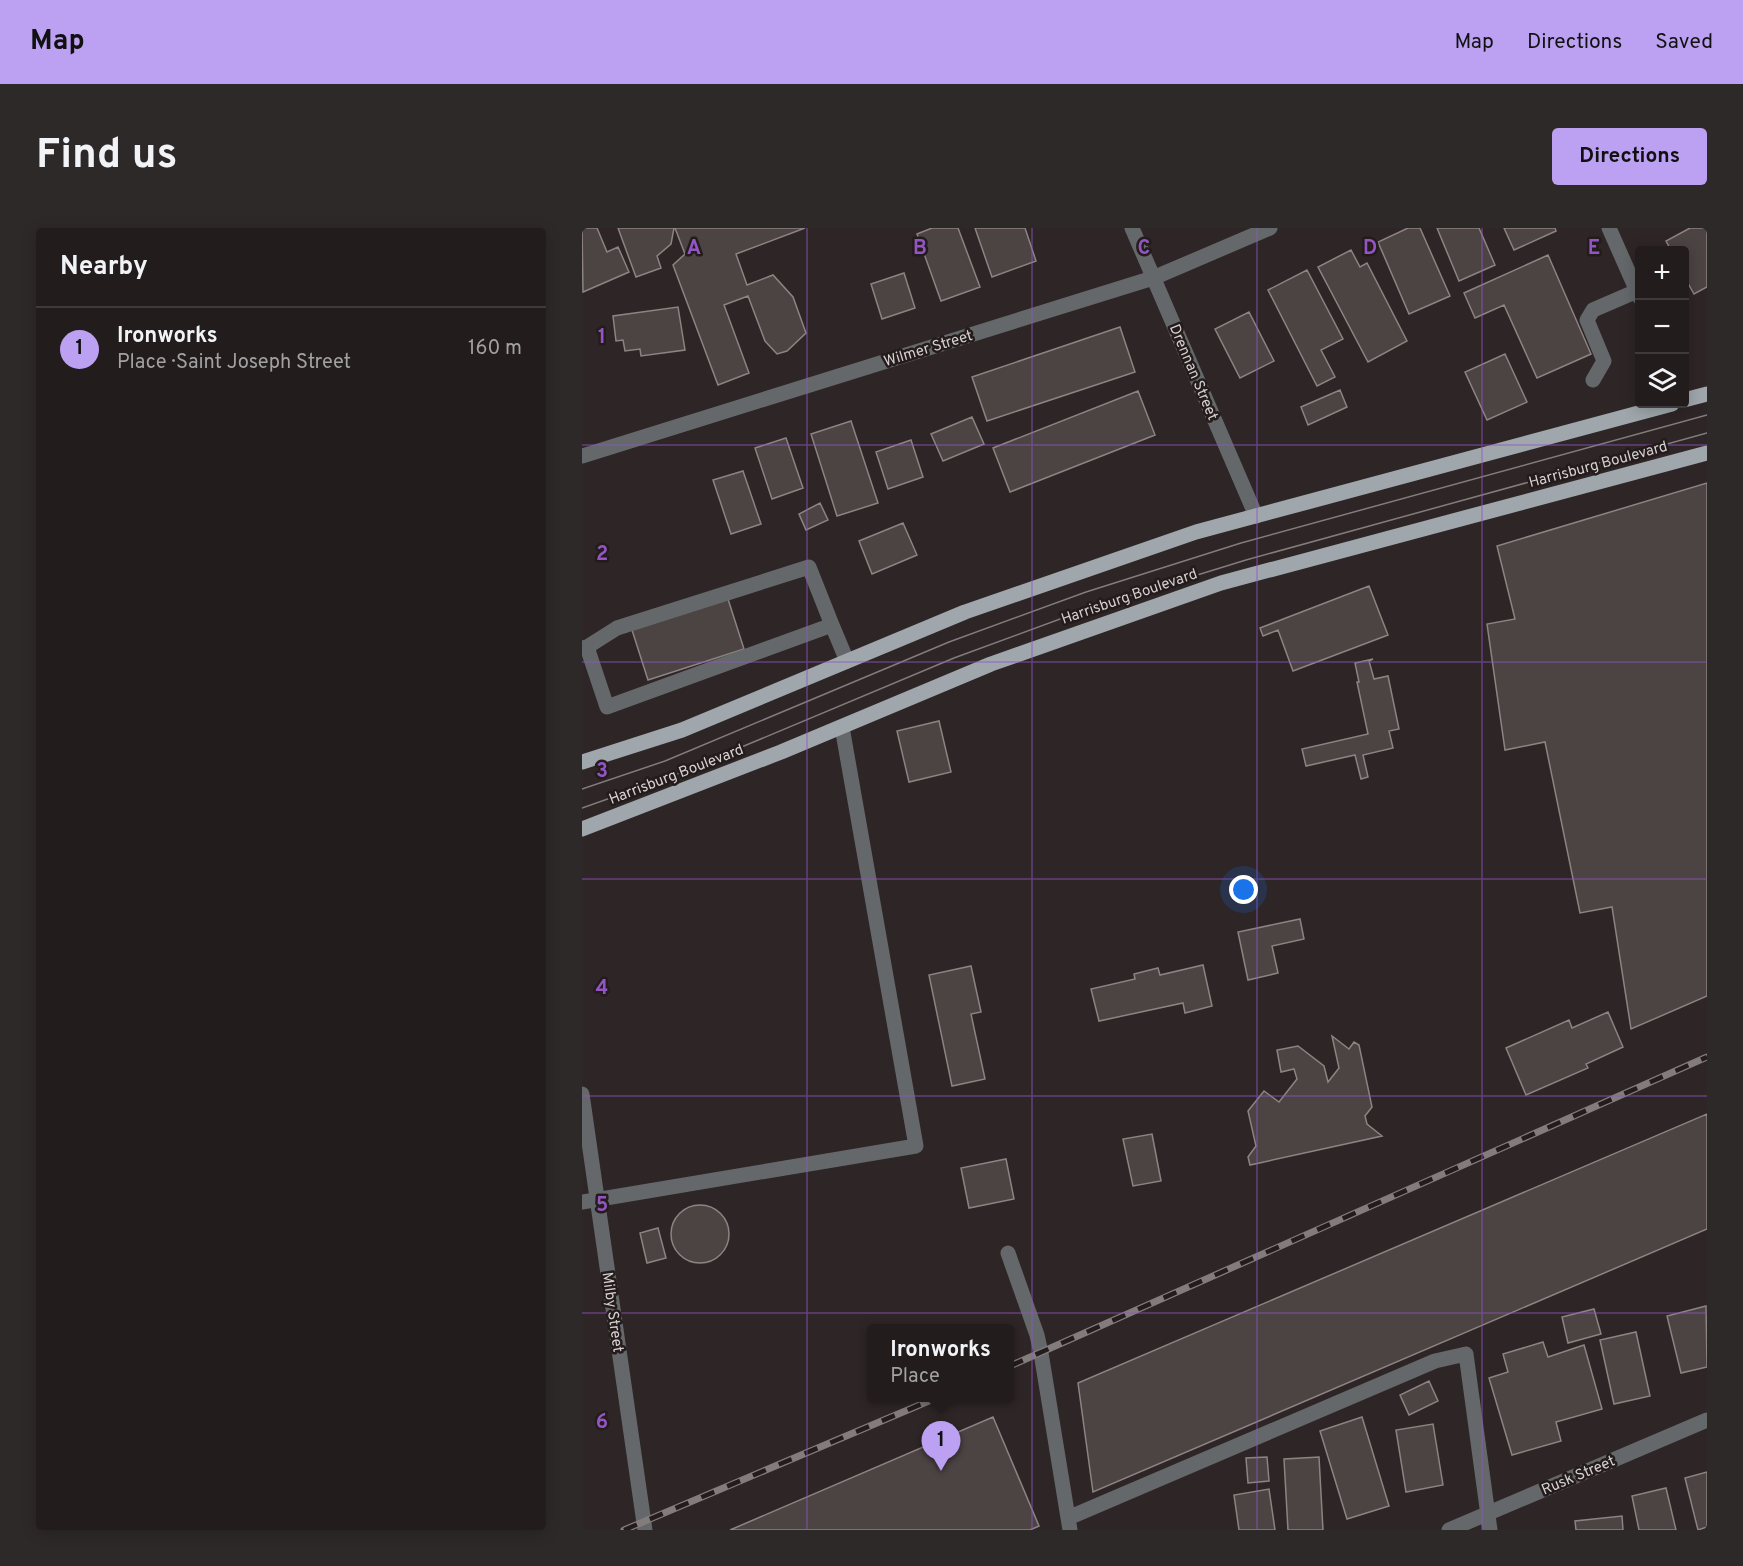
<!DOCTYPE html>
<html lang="en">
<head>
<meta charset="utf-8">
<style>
  body { margin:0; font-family:Overpass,sans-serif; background:#2e2929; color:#f1f3f6 }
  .controls { position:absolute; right:18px; top:18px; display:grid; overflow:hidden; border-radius:6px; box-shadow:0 3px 15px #0003 }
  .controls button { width:54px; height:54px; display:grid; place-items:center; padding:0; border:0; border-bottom:2px solid #3f3a3b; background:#221c1c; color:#f1f3f6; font:30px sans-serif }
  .you { position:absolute; left:662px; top:662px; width:21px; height:21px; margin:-15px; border:4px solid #fff; border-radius:50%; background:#1a73e8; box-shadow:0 0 0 9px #1a73e833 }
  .badge { display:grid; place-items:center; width:39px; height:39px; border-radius:50%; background:#bca0f2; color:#111; font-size:20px; font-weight:700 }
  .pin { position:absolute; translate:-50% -50px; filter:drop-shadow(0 2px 3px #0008) }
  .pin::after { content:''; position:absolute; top:32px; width:21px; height:18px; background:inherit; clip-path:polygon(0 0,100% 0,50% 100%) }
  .popup { position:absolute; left:285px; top:1096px; width:147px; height:78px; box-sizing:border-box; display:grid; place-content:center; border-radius:6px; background:#221c1c; filter:drop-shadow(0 2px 4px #0005); font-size:20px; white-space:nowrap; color:#a2a1a3 }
  .popup b { font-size:22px; color:#f1f3f6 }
  .popup::after { content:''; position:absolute; left:50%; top:100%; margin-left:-12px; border:12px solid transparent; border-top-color:#221c1c }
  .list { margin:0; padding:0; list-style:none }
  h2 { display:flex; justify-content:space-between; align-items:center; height:78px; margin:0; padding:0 24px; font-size:26px }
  h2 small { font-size:20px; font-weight:400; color:#a2a1a3 }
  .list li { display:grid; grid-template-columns:39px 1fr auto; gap:18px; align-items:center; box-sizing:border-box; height:84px; padding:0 24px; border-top:2px solid #3f3a3b }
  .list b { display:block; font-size:22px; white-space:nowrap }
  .list p { margin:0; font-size:20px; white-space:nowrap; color:#a2a1a3 }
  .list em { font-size:20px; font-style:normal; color:#a2a1a3 }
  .icon { flex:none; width:33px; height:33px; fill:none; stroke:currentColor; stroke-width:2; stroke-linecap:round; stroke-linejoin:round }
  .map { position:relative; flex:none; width:1125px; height:1302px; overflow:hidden; border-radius:6px }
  header { display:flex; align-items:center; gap:36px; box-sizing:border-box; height:84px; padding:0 30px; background:#bca0f2; color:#111 }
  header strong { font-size:28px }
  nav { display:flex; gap:33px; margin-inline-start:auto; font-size:21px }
  .intro { display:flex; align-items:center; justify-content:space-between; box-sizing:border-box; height:144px; padding:0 36px }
  h1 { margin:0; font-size:42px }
  .button { padding:15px 27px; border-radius:6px; background:#bca0f2; color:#111; font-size:21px; font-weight:700 }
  main { display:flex; gap:36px; padding:0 36px }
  aside { flex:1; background:#221c1c; border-radius:6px; box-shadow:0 3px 15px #0003 }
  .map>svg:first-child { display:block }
</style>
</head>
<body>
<header>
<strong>Map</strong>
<nav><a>Map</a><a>Directions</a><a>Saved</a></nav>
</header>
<div class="intro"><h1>Find us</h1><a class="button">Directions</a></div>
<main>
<aside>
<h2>Nearby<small></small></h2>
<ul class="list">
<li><span class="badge">1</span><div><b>Ironworks</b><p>Place · Saint Joseph Street</p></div><em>160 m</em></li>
</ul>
</aside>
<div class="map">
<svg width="1125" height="1302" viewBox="0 0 1125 1302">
  <rect width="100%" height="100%" fill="#2e2526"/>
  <path fill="#4c4343" stroke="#8d8383" stroke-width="1.5" d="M0,0H15L25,24L36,19L47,44L1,64Z
    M36,0H92L89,16L75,28L79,40L54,49Z
    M93,0H223L154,26L165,57L191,47L211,69L224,105L205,123L195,126L183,113L166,68L142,77L167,145L136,157L91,37L103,26Z
    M350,0H376L398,59L359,73L335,6Z
    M393,0H443L454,33L410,49Z
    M826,0H838L868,68L827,86L796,14Z
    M855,0H897L913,37L877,53Z
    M922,0H973L974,3L932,22Z
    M1108,0H1125V59L1112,66L1102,48V22H1089L1084,13Z
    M769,22L778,39L785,35L825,113L786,134L736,39Z
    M966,27L1009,126L955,150L922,77L893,90L882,65Z
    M725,42L761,111L739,122L753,149L735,158L686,62Z
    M322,45L333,80L300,91L289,56Z
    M96,79L103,122L59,128L58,121L43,123L41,112L34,113L31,88Z
    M667,84L692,133L658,150L633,101Z
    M538,99L553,144L405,193L390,149Z
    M923,126L945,174L905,192L883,144Z
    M758,162L765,179L726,197L719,179Z
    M556,163L573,207L428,264L411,220Z
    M390,189L402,216L361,233L349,206Z
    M269,193L296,275L255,288L229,206Z
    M204,210L221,260L190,271L173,220Z
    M329,212L341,249L306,261L294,224Z
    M161,243L179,296L149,306L131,252Z
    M1125,255V768L1049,801L1030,679L998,685L963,514L923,522L905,396L933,391L915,318Z
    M238,275L246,292L224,302L217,286Z
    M321,295L335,327L290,346L277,313Z
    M787,358L806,407L711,443L696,402L681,408L678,400Z
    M146,371L162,421L66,452L50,402Z
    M791,431L787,433L792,451L806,448L817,501L807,503L811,520L781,527L786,549L779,551L773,527L724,538L720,521L786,506L775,454H777L773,435Z
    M357,493L369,544L327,554L315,503Z
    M718,691L722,711L690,718L696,745L666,752L656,704Z
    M621,737L630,778L603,785L601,775L517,793L509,761L553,751L552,746L576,740L578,747Z
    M389,738L399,784L389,786L403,851L370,858L347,747Z
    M1026,784L1041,819L1004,836L1006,840L944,867L924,820L987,792L990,800Z
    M750,808L767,821L772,814L777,817L790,879L783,888L785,896L800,908L668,937L666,929L674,918L666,883L682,863L697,874L715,851L712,841L699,844L695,822L716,818L742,838L746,854L757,840Z
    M1125,886V1001L511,1264L496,1155Z
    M570,906L579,953L551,958L541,911Z
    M424,931L432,971L387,980L379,940Z
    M89 1006a29 29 0 1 1 58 0a29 29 0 1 1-58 0Z
    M76,1000L84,1030L65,1035L58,1005Z
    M1124,1078L1125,1139L1099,1145L1085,1088Z
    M1012,1081L1019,1106L986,1115L980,1089Z
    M1054,1104L1068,1168L1032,1176L1018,1112Z
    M961,1114L966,1129L1002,1117L1020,1181L974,1194L979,1213L930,1227L907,1150L926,1144L921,1126Z
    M847,1153L856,1173L827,1187L818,1167Z
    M411,1189L457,1298L448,1302H148Z
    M780,1189L807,1278L765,1291L738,1203Z
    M851,1196L861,1257L824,1264L814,1202Z
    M685,1229L687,1253L666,1255L664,1230Z
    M737,1229L741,1302H706L702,1231Z
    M1125,1244V1299L1116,1302L1103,1250Z
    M1084,1260L1094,1302H1057L1050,1268Z
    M687,1261L693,1302H657L652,1267Z
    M1040,1288L1041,1302H994L993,1293Z"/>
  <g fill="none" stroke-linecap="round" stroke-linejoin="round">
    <path stroke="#64686a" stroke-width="15" d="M550,0L674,288
      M1027,0L1058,70
      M1011,152L1022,133L1005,92L1011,82L1055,63
      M0,228L571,50L688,0
      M5,419L35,400L227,339L250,397
      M0,420L5,419L25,479L250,397L265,433
      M0,866L63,1302
      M0,974L334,918L260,499
      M426,1025L455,1107L459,1125L488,1302
      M486,1290L853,1133L884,1126L908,1302
      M867,1302L1125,1192"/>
    <path stroke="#9fa7ac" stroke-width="15" d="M1102,172L1125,166
      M0,534L100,502L383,384L614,304L1090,176
      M0,601L199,524L409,436L639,355L1125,225"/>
    <path stroke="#837c7c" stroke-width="1.5" d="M0,561L83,533L367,414L504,364L659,315L1125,187
      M0,580L88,549L372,430L508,380L664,332L1125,205"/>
    <defs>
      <path id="rail" d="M428,1138L1125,829
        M42,1302L354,1170"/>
    </defs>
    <use href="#rail" stroke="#837c7c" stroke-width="7"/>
    <use href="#rail" stroke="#241c1c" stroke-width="4.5" stroke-dasharray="14" stroke-linecap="butt"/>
  </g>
  <path fill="none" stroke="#9255c3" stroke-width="1.5" stroke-opacity="0.55" d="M225,0V1302M450,0V1302M675,0V1302M900,0V1302M0,217H1125M0,434H1125M0,651H1125M0,868H1125M0,1085H1125"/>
  <g text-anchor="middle" stroke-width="5" stroke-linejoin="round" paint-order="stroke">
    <g font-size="15" fill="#d6d0d0" stroke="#241c1c">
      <text transform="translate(346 120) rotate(-17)" y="5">Wilmer Street</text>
      <text transform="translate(612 144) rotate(67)" y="5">Drennan Street</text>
      <text transform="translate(1016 236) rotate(-15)" y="5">Harrisburg Boulevard</text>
      <text transform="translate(547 368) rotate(-19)" y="5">Harrisburg Boulevard</text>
      <text transform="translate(94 546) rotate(-21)" y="5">Harrisburg Boulevard</text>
      <text transform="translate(31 1084) rotate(82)" y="5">Milby Street</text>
      <text transform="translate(996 1247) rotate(-23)" y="5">Rusk Street</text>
    </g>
  </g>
  <g font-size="20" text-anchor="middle" font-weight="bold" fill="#9255c3" stroke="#241c1c" stroke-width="5" stroke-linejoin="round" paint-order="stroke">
    <text x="112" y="26">A</text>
    <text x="338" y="26">B</text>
    <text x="562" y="26">C</text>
    <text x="788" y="26">D</text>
    <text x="1012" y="26">E</text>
    <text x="20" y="115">1</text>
    <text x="20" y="332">2</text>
    <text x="20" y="549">3</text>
    <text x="20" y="766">4</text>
    <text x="20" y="983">5</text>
    <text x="20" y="1200">6</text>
  </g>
</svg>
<div class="controls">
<button>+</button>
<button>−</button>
<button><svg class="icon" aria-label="layers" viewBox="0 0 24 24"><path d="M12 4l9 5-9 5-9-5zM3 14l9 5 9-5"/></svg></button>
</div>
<div class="you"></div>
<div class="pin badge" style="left:359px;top:1243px">1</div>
<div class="popup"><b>Ironworks</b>Place</div>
</div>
</main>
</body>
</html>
